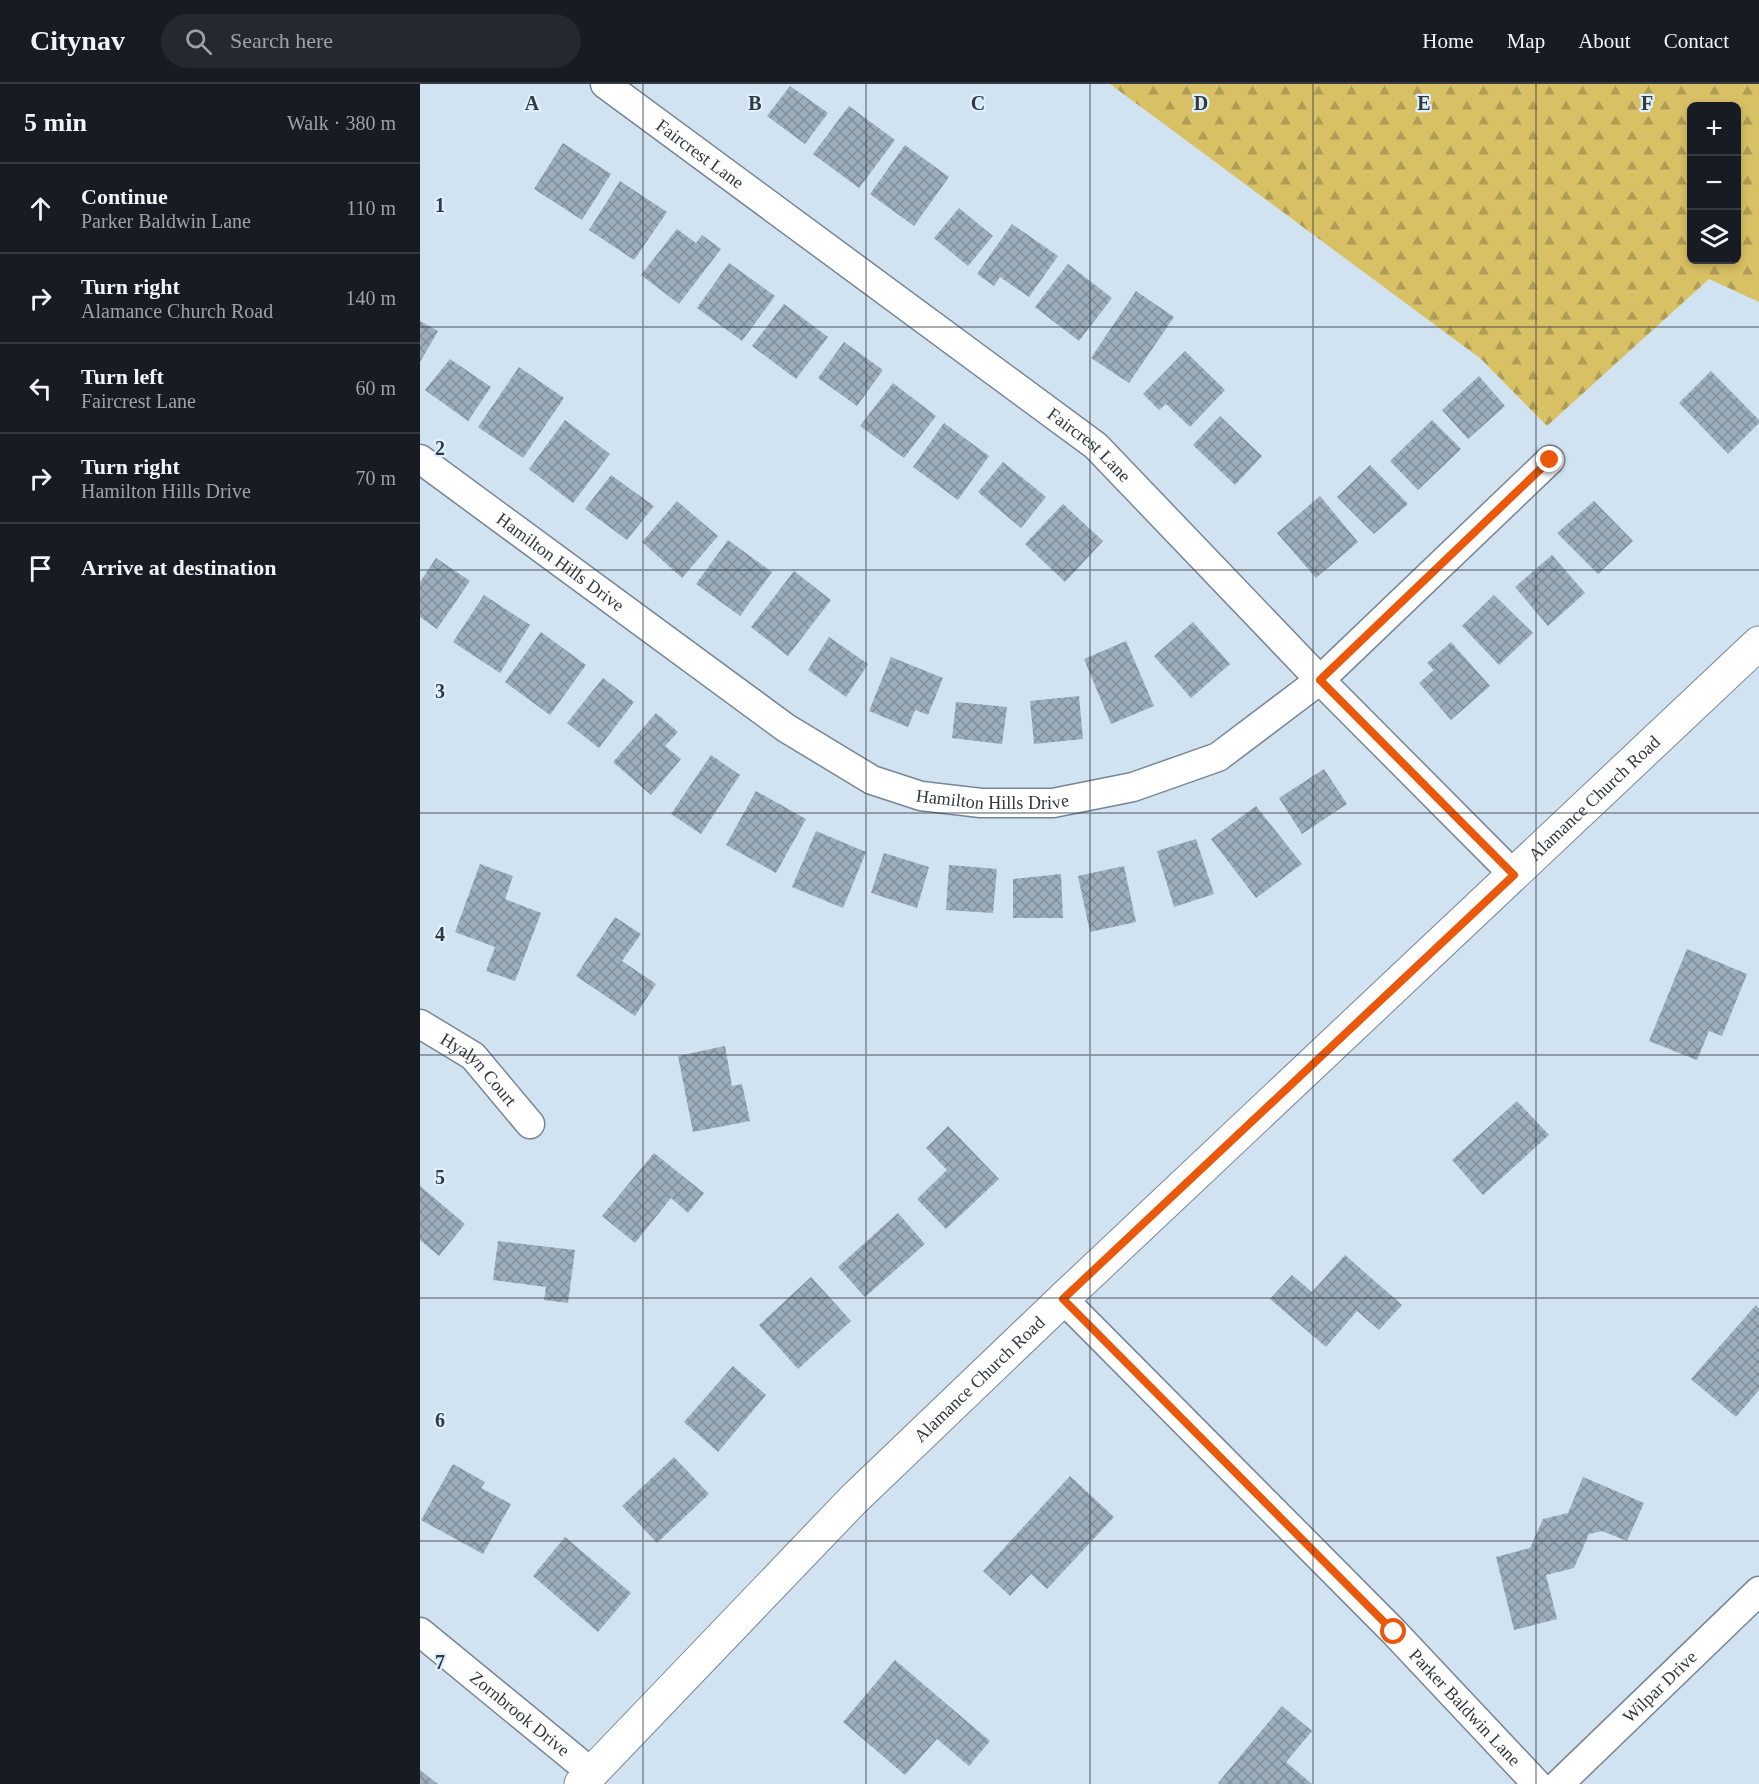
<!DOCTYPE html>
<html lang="en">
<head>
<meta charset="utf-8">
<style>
  body { margin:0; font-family:"Times New Roman",serif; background:#242831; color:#f1f3f6 }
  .controls { position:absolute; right:18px; top:18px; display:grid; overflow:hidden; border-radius:9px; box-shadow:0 3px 9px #0003 }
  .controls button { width:54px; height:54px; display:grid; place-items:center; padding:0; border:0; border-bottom:2px solid #363941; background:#171b24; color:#f1f3f6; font:30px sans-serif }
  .stop { position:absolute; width:18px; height:18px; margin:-14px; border:4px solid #ea580c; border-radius:50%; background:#fff }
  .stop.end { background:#ea580c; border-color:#fff; box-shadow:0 2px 6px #0008 }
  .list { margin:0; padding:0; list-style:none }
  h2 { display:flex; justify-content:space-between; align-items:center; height:78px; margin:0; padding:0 24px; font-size:26px }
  h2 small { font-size:20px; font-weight:400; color:#9ea1a6 }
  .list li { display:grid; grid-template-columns:39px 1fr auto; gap:18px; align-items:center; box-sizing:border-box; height:90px; padding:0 24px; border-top:2px solid #363941 }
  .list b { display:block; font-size:22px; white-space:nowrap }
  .list p { margin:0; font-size:20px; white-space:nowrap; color:#9ea1a6 }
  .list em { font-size:20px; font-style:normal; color:#9ea1a6 }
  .icon { flex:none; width:33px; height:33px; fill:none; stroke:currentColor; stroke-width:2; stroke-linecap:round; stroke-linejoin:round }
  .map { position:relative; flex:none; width:1339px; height:1700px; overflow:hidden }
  header { display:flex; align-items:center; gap:36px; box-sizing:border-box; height:84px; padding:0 30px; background:#171b24; border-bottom:2px solid #363941 }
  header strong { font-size:28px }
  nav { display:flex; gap:33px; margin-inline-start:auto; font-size:21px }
  .search { width:420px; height:54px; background:#242831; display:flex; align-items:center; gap:15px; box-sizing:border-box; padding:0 21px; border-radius:33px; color:#9ea1a6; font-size:22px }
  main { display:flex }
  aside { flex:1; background:#171b24 }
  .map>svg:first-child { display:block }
</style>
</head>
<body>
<header>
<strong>Citynav</strong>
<div class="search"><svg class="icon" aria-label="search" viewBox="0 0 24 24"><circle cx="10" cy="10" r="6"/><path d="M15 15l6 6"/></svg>Search here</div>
<nav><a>Home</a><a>Map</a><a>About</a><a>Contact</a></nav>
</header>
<main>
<aside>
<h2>5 min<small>Walk · 380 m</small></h2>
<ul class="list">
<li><svg class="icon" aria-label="ahead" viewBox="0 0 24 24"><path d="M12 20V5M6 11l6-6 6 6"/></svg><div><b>Continue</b><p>Parker Baldwin Lane</p></div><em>110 m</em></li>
<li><svg class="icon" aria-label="right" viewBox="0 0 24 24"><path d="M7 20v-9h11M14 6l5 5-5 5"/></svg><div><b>Turn right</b><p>Alamance Church Road</p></div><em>140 m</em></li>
<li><svg class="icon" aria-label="left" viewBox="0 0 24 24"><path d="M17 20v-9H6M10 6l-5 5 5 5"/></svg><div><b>Turn left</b><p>Faircrest Lane</p></div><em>60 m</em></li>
<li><svg class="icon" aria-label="right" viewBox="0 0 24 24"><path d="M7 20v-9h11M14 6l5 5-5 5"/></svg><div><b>Turn right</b><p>Hamilton Hills Drive</p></div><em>70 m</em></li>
<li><svg class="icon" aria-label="arrive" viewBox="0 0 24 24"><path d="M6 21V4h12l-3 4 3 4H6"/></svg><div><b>Arrive at destination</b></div></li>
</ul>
</aside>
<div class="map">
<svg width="1339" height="1700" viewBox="0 0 1339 1700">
  <defs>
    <pattern id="forest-firs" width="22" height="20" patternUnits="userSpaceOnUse" patternTransform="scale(1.5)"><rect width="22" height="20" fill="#d8c065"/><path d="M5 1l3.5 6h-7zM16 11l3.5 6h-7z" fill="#b09d55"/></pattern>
    <pattern id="building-cross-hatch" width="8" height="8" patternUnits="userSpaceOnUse" patternTransform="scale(1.5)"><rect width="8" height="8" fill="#9cadbb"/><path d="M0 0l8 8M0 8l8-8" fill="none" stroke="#808e99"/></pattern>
  </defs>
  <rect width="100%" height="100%" fill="#d1e2f1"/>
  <path fill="url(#forest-firs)" fill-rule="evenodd" d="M690,0H1339V218L1289,195L1127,342L1061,275ZM1272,22H1316V176H1272Z"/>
  <path fill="url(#building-cross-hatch)" d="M370,2L408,29L385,60L347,32Z
    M429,22L475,56L439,104L393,70Z
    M143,59L191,90L162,136L114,105Z
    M485,61L529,93L494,142L450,110Z
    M200,97L247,128L214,176L169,146Z
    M539,124L573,152L548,182L514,154Z
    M592,140L638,172L609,213L580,193L574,202L557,190Z
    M257,145L276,159L282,151L301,165L259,220L221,191Z
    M309,179L355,212L322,257L277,224Z
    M648,180L692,214L659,257L615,223Z
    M716,207L754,233L709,299L671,274Z
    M364,220L408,253L376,295L332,262Z
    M0,237L18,247L0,278Z
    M424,258L463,286L437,322L398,294Z
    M765,267L805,306L770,343L746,320L739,326L723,310Z
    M30,275L71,303L48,337L5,306Z
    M99,283L144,314L103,374L58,343Z
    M1291,287L1339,336V339L1308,370L1259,319Z
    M1059,292L1085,322L1048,355L1022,326Z
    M473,299L516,332L484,374L440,342Z
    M800,332L842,372L815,401L773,361Z
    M145,336L190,370L153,419L109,385Z
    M1012,336L1041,365L998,406L970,377Z
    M524,339L569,372L538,416L493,383Z
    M583,378L626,413L601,444L558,408Z
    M950,381L988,420L954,450L917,413Z
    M191,391L234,422L207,456L165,425Z
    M900,412L938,458L896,494L857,449Z
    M257,417L298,452L262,494L222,458Z
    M1174,417L1213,457L1178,490L1137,449Z
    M643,420L683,457L645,498L605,460Z
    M308,456L352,488L320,532L276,500Z
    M1132,471L1165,509L1128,542L1095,503Z
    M16,474L50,497L17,545L0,533V498Z
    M374,487L411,516L368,572L331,543Z
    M64,511L110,541L80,589L33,558Z
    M1074,511L1113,549L1079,581L1042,542Z
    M773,538L810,580L771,614L734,572Z
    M121,548L166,581L130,631L85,598Z
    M409,553L448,580L426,613L388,586Z
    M706,557L734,622L691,640L664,575Z
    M1031,558L1070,602L1031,636L999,599L1014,586L1007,579Z
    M471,573L523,594L508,631L495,626L488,643L449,627Z
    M183,594L214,618L179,664L147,639Z
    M659,612L663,655L614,660L610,617Z
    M536,618L587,623L582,660L532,654Z
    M236,629L258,648L245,662L261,675L231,711L193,678Z
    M291,671L320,691L281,750L251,730Z
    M904,685L927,720L882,750L859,714Z
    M336,707L386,735L356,789L306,761Z
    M836,722L882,780L836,814L791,755Z
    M396,747L446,768L423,824L372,803Z
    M776,755L794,810L754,823L737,767Z
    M464,769L509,783L497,824L451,809Z
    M60,780L93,792L85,815L121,829L95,897L66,887L75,863L35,848Z
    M529,781L577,785L573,829L526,826Z
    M704,782L716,838L670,848L658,792Z
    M641,790L643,834H593V795Z
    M195,833L221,850L202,877L236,900L215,932L156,892Z
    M1267,865L1327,890L1302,952L1289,947L1277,976L1229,957Z
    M305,962L312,1002L322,1000L330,1037L273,1048L258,972Z
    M1097,1017L1129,1051L1063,1111L1032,1076Z
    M528,1042L579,1095L526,1145L497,1115L527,1086L506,1064Z
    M234,1069L284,1109L268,1129L251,1114L215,1159L182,1132Z
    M0,1102L45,1140L19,1172L0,1156Z
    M478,1129L505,1160L445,1213L418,1183Z
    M78,1157L155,1166L148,1219L124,1216L126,1203L73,1196Z
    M925,1171L982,1221L959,1246L937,1227L906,1263L850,1215L872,1191L892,1208Z
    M391,1193L431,1237L378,1285L339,1241Z
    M1336,1221L1339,1224V1306L1316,1333L1271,1295Z
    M313,1282L346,1311L298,1368L264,1338Z
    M254,1373L289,1410L237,1459L202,1422Z
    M33,1380L65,1398L61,1404L91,1420L63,1470L1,1436Z
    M650,1392L694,1433L627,1505L611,1490L590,1512L563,1487Z
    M1163,1393L1224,1419L1207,1457L1182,1447L1169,1450L1154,1484L1126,1491L1137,1535L1094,1546L1076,1473L1110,1464L1123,1435L1148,1429Z
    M145,1453L211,1509L178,1548L113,1492Z
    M475,1576L570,1657L549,1682L517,1655L485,1691L423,1638Z
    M862,1622L892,1647L866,1678L892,1700H800L798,1699Z
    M0,1686L18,1700H0Z"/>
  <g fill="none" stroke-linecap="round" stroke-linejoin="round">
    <defs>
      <g id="minor">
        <path id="s1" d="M185,0L676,362L900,596L1094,791"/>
        <path id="s2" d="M0,375L366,644L452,696L501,712L561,719H633L713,703L798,673L900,596L1130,376"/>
        <path id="s3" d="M0,940L53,972L110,1040"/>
        <path id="s4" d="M643,1215L974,1548L1117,1700"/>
        <path id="s5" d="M0,1548L172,1689"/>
        <path id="s6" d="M1139,1700L1339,1507"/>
      </g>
      <g id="secondary">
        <path id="s7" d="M161,1700L433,1416L643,1215L1339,559"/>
      </g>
    </defs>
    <use href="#minor" stroke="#768694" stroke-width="31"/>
    <use href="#secondary" stroke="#768694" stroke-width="35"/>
    <use href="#minor" stroke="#fff" stroke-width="28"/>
    <use href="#secondary" stroke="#fff" stroke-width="33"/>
  </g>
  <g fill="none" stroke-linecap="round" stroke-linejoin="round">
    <path stroke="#ea580c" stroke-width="8" d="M974,1548L643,1215L1094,791L900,596L1130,376"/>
  </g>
  <path fill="none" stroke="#32393f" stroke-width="1.5" stroke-opacity="0.55" d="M223,0V1700M446,0V1700M670,0V1700M893,0V1700M1116,0V1700M0,243H1339M0,486H1339M0,729H1339M0,971H1339M0,1214H1339M0,1457H1339"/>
  <g text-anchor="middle" stroke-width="4.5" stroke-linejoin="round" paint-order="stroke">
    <g font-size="18" fill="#32393f" stroke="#def0ff">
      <text dy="6" stroke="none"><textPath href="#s1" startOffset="118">Faircrest Lane</textPath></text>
      <text dy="6" stroke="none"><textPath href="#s1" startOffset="604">Faircrest Lane</textPath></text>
      <text dy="6" stroke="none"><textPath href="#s2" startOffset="174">Hamilton Hills Drive</textPath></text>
      <text dy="6" stroke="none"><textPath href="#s2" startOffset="678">Hamilton Hills Drive</textPath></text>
      <text dy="6" stroke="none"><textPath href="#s7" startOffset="1414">Alamance Church Road</textPath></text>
      <text dy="6" stroke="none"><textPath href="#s3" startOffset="75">Hyalyn Court</textPath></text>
      <text dy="6" stroke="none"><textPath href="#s7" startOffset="568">Alamance Church Road</textPath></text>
      <text dy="6" stroke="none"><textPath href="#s6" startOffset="140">Wilpar Drive</textPath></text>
      <text dy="6" stroke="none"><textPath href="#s4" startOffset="573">Parker Baldwin Lane</textPath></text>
      <text dy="6" stroke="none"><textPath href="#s5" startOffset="129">Zornbrook Drive</textPath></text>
    </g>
  </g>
  <g font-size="20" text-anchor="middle" font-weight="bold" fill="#32393f" stroke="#def0ff" stroke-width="4.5" stroke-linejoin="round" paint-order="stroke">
    <text x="112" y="26">A</text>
    <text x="335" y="26">B</text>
    <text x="558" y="26">C</text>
    <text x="781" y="26">D</text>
    <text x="1004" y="26">E</text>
    <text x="1227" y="26">F</text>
    <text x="20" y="128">1</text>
    <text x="20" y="371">2</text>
    <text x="20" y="614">3</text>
    <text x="20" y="857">4</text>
    <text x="20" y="1100">5</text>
    <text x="20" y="1343">6</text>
    <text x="20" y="1585">7</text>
  </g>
</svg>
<div class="controls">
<button>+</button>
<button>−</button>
<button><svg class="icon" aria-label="layers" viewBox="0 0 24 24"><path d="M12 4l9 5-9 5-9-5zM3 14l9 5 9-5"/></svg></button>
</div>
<div class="stop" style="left:974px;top:1548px"></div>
<div class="stop end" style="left:1130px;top:376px"></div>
</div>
</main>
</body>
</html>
